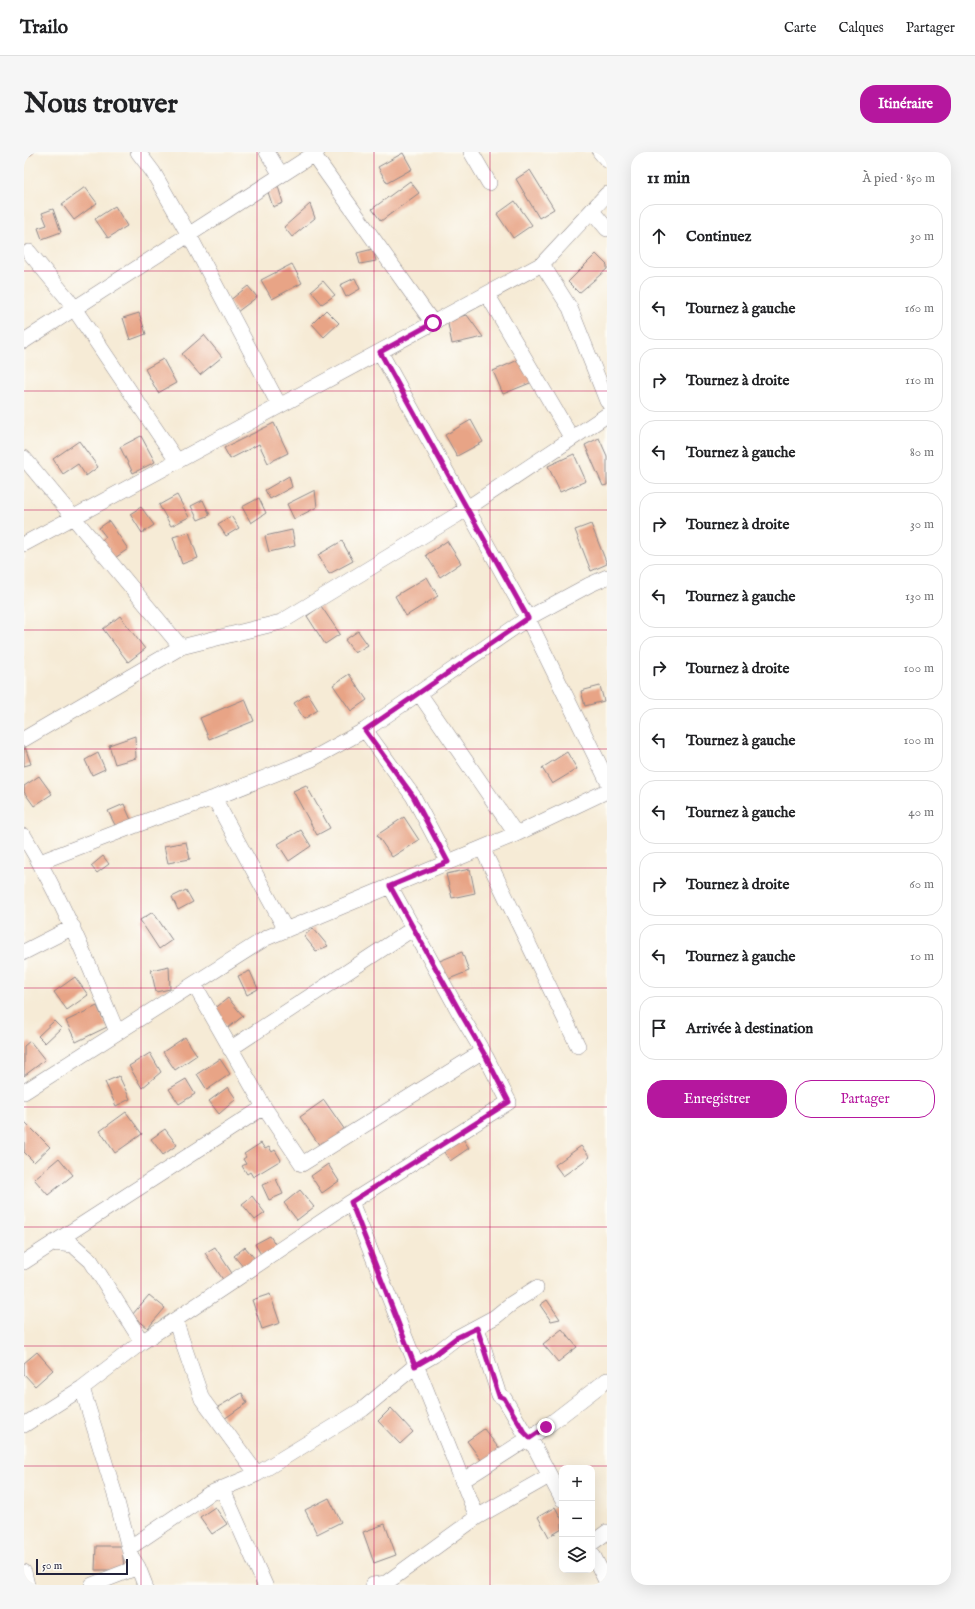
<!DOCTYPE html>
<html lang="fr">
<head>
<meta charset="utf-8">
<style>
  body { margin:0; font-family:"IM FELL English",serif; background:#f6f6f6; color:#202124 }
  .controls { position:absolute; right:12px; bottom:12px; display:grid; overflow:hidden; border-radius:8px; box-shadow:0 4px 16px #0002 }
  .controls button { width:36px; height:36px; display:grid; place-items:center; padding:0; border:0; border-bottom:1px solid #e0e0e0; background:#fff; color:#202124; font:20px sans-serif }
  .scale { position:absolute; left:12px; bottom:10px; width:92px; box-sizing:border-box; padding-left:4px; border:2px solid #22223b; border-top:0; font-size:11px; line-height:14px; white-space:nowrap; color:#22223b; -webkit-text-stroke:3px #fdfcf7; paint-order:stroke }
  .stop { position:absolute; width:12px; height:12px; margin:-9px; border:3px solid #b5179e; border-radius:50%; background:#fff }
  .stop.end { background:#b5179e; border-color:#fff; box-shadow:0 1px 4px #0008 }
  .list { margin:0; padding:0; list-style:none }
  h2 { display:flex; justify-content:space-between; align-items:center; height:52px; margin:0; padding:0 16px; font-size:17px }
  h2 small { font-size:13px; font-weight:400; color:#757577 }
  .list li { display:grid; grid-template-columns:26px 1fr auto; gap:12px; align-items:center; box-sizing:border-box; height:64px; margin:0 8px 8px; padding:0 8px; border:1px solid #e0e0e0; border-radius:16px }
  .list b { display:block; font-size:15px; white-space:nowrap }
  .list em { font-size:13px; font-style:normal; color:#757577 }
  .actions { display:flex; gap:8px; padding:12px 16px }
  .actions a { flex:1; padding:9px 0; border:1px solid #b5179e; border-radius:16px; text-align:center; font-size:14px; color:#b5179e }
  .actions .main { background:#b5179e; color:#fff }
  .icon { flex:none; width:22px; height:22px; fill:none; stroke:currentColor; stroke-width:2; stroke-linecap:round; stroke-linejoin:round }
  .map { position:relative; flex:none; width:583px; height:1433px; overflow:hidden; border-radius:16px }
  header { display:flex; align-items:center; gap:24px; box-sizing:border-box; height:56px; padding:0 20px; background:#fff; border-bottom:1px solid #e0e0e0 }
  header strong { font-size:19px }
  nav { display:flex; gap:22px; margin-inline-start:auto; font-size:14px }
  .intro { display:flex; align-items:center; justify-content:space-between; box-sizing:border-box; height:96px; padding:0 24px }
  h1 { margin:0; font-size:28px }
  .button { padding:10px 18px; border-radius:16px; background:#b5179e; color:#fff; font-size:14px; font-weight:700 }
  main { display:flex; gap:24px; padding:0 24px }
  aside { flex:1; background:#fff; border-radius:16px; box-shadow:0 4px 16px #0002 }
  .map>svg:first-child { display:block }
</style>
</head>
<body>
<header>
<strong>Trailo</strong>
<nav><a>Carte</a><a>Calques</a><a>Partager</a></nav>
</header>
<div class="intro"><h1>Nous trouver</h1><a class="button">Itinéraire</a></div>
<main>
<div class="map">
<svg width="583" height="1433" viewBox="0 0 583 1433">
  <rect width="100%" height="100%" fill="#fdfcf7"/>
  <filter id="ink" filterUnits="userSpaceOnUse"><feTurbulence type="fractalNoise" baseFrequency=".025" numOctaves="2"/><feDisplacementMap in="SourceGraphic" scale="8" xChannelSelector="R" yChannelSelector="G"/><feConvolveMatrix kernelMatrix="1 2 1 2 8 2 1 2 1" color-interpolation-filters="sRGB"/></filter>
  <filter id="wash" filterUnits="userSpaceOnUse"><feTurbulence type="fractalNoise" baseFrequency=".012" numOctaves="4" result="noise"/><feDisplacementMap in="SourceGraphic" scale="16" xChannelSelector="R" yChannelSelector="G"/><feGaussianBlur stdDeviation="0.9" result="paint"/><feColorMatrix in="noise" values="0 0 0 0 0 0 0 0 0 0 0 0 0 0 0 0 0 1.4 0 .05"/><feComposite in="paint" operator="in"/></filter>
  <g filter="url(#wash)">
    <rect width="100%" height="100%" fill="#f6ebd6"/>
    <g id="blocks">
      <path fill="#e8a486" d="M0,0H10L0,8Z
        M379,1L388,17L363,31L354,15Z
        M506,18L530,57L515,66L492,27Z
        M386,29L395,41L357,69L348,57Z
        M253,31L259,51L249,55L242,34Z
        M61,35L73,51L50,68L38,52Z
        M491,49L508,73L489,86L473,62Z
        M286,52L291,66L268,85L260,75Z
        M91,54L103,74L84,86L71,67Z
        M29,57L37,80L18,87L14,76L23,73L18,61Z
        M349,97L352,109L336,112L333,101Z
        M572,102L583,113V117L555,141L544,130Z
        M268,112L278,131L248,147L237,128Z
        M331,126L336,137L322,145L316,133Z
        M299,129L311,143L298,152L287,139Z
        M224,134L233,145L213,160L205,149Z
        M302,158L315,171L300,185L288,172Z
        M115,161L122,182L106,188L99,166Z
        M443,163L459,185L428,192L423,167Z
        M180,183L198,205L176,223L158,202Z
        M501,205L511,229L479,242L469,219Z
        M139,207L152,231L134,241L121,217Z
        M447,268L459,290L433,304L421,283Z
        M250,271L264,301L244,311L235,292L206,307L200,296Z
        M117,284L131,310L109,321L96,295Z
        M575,286L583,304V333L579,334L561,293Z
        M55,289L74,315L62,324L54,312L39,322L29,307Z
        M550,302L562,329L536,340L524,314Z
        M265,324L268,335L246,347L241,338Z
        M291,338L293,355L270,367L263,352Z
        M153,343L165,365L147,374L135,353Z
        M235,346L242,361L227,371L218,355Z
        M179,348L186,363L174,368L167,354Z
        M117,355L130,373L118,381L106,362Z
        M207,364L215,376L202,384L194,372Z
        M85,369L104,397L88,408L75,390L82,385L75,376Z
        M567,372L583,412L567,419L551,378Z
        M268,378L271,394L245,400L241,384Z
        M165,380L174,406L158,412L149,385Z
        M318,389L329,409L305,422L294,403Z
        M423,389L437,411L416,425L402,403Z
        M403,425L414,444L382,464L371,444Z
        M297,454L316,482L301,492L283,464Z
        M96,464L121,497L104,510L79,477Z
        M334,479L344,493L331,501L321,488Z
        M325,522L343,548L327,559L309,533Z
        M576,534L580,549L561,554L557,539Z
        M284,542L294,558L280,567L270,551Z
        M221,547L230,569L185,587L176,566Z
        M111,584L112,606L91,612L85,593Z
        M0,592L7,612L0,614Z
        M543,600L553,617L528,632L518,616Z
        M74,601L81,617L68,623L61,608Z
        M15,624L28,642L10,654L0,640V634Z
        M282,633L306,676L293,683L269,639Z
        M100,652L108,670L93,677L84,659Z
        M380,665L395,688L368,705L353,683Z
        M277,678L287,694L265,709L254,692Z
        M162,690L166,707L144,711L140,694Z
        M79,704L85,712L73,721L67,714Z
        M446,717L451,741L428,746L422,722Z
        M162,738L169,750L154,758L148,745Z
        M129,760L148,788L135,797L116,768Z
        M289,776L304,794L292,799L280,784Z
        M438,800L445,819L420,829L413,810Z
        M145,814L146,837L132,840L127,818Z
        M226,819L234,837L223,843L214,824Z
        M51,825L64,843L43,858L30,840Z
        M204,846L219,864L204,876L189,858Z
        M73,854L83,875L52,890L42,869Z
        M30,869L37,876L21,891L14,884Z
        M161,885L173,903L151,918L139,900Z
        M6,889L21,908L0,924V894Z
        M126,901L137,920L118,936L105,914Z
        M196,907L206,922L183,938L173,922Z
        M95,924L106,947L92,954L81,930Z
        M162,927L171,942L155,952L145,937Z
        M204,935L212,947L195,962L185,949Z
        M300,948L323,981L298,997L276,965Z
        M102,960L118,982L91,1001L76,979Z
        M0,969L26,995L10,1010L0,1000Z
        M141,977L153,993L139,1003L127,987Z
        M439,987L445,996L426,1009L420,1000Z
        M237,991L241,997L245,995L248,1000L251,998L257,1008L229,1025L226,1020L223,1022L218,1014L222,1012L219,1007L222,1005L220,1002Z
        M557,994L566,1005L539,1024L531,1013Z
        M35,1006L49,1023L24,1043L10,1027Z
        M304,1012L315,1029L298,1041L287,1024Z
        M252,1027L259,1042L245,1048L238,1033Z
        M276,1038L290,1055L273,1068L260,1051Z
        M228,1044L241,1061L231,1068L218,1052Z
        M246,1084L253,1095L239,1106L231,1092Z
        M191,1095L211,1126L202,1132L181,1101Z
        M221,1095L231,1107L220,1116L210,1104Z
        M246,1142L256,1171L238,1177L228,1148Z
        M125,1143L141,1156L124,1176L108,1163Z
        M523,1148L536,1167L527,1169L516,1153Z
        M538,1177L553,1195L534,1210L519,1192Z
        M13,1200L29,1218L11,1234L0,1222V1211Z
        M218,1241L223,1251L200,1267L194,1255Z
        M367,1256L389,1280L376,1292L354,1269Z
        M460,1277L480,1303L463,1316L443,1289Z
        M305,1346L317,1370L293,1382L281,1358Z
        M191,1355L203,1372L188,1382L176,1365Z
        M531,1355L538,1368V1377L525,1385L514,1365Z
        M361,1372L372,1403L350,1411L339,1380Z
        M72,1394H98L100,1418H71Z"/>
    </g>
  </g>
  <g filter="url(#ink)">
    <use href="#blocks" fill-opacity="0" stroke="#8c8688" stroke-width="1"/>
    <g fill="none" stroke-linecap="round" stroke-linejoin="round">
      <defs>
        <path id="street" d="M114,0L129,20L165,83L255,253
          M243,0L257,23
          M447,0L465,31
          M576,0L583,8
          M289,2L409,171
          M568,59L583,77
          M5,100L43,146L153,309
          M518,112L546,156L583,249
          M463,142L547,285
          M0,189L293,0
          M356,200L502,463L583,628
          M0,306L157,495
          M0,392L518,112L583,42
          M395,541L492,682
          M341,578L389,644L424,710
          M0,587L157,495L257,470L433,363L583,263
          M190,646L262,778
          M0,684C38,746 65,813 93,880
          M458,696L554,894
          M16,710L128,667L190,646L288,607L341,578L504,466L565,433L583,425
          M0,800L49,775
          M170,832L240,955L278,1012L459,899
          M206,897L390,776
          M0,940L242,786L492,682L583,639
          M327,1050L453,1365
          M29,1091L49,1093L67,1109L118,1190
          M0,1110L240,955
          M151,1168L178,1247L233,1322
          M453,1176L475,1243L480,1246L500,1280L506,1286L538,1347
          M58,1236L92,1346L107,1404L114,1415L121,1433
          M0,1273L58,1236L118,1190L327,1050L485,950L462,905L435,860L366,734
          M438,1329L522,1275L583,1228
          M198,1336L241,1433
          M568,1391L583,1380
          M105,1396L185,1342L233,1322L339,1257L391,1214L410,1203L432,1186L471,1165L487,1152L512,1136
          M568,1401L583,1431
          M0,1420L3,1433
          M68,1433L114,1415
          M349,1433L362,1431L453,1365L525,1324"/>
      </defs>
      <use href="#street" stroke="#8c8688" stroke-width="16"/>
      <use href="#street" stroke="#fff" stroke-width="15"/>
    </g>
  </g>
  <g fill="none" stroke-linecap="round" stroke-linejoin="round" filter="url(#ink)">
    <path stroke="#b5179e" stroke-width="5" d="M409,171L356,200L504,466L341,578L389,644L424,710L366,734L436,860L462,905L485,950L327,1050L391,1214L410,1203L432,1186L453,1176L475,1244L480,1246L500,1280L506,1286L522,1275"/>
  </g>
  <path fill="none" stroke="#c2185b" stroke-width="1" stroke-opacity="0.55" d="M117,0V1433M233,0V1433M350,0V1433M466,0V1433M0,119H583M0,239H583M0,358H583M0,478H583M0,597H583M0,716H583M0,836H583M0,955H583M0,1075H583M0,1194H583M0,1314H583"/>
</svg>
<div class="controls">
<button>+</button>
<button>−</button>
<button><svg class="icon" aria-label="layers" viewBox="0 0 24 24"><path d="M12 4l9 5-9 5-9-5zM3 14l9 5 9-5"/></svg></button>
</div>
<div class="scale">50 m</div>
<div class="stop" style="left:409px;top:171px"></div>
<div class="stop end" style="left:522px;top:1275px"></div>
</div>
<aside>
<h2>11 min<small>À pied · 850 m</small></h2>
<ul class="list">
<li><svg class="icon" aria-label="ahead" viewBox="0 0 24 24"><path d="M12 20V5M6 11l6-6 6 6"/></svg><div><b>Continuez</b></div><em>30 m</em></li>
<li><svg class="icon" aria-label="left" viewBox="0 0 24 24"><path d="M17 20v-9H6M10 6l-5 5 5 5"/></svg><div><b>Tournez à gauche</b></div><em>160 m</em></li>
<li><svg class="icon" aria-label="right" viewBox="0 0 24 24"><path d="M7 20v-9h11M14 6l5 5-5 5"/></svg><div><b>Tournez à droite</b></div><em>110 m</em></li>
<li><svg class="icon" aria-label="left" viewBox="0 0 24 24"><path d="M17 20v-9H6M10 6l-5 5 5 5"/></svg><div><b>Tournez à gauche</b></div><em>80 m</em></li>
<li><svg class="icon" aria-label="right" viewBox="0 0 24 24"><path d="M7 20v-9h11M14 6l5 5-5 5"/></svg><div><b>Tournez à droite</b></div><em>30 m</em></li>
<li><svg class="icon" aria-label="left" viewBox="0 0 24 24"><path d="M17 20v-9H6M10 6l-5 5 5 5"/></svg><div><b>Tournez à gauche</b></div><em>130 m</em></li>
<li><svg class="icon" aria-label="right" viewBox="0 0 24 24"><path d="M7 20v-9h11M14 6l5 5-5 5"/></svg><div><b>Tournez à droite</b></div><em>100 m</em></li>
<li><svg class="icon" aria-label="left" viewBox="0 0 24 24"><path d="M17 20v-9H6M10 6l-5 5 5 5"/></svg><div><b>Tournez à gauche</b></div><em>100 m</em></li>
<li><svg class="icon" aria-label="left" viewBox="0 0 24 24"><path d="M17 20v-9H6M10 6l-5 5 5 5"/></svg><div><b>Tournez à gauche</b></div><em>40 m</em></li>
<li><svg class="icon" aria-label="right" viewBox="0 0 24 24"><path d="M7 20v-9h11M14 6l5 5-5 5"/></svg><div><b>Tournez à droite</b></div><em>60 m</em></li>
<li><svg class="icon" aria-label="left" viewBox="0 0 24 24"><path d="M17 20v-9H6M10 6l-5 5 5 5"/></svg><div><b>Tournez à gauche</b></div><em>10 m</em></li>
<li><svg class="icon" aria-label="arrive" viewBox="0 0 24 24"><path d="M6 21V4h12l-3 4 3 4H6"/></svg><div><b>Arrivée à destination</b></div></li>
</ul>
<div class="actions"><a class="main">Enregistrer</a><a>Partager</a></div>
</aside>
</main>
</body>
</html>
